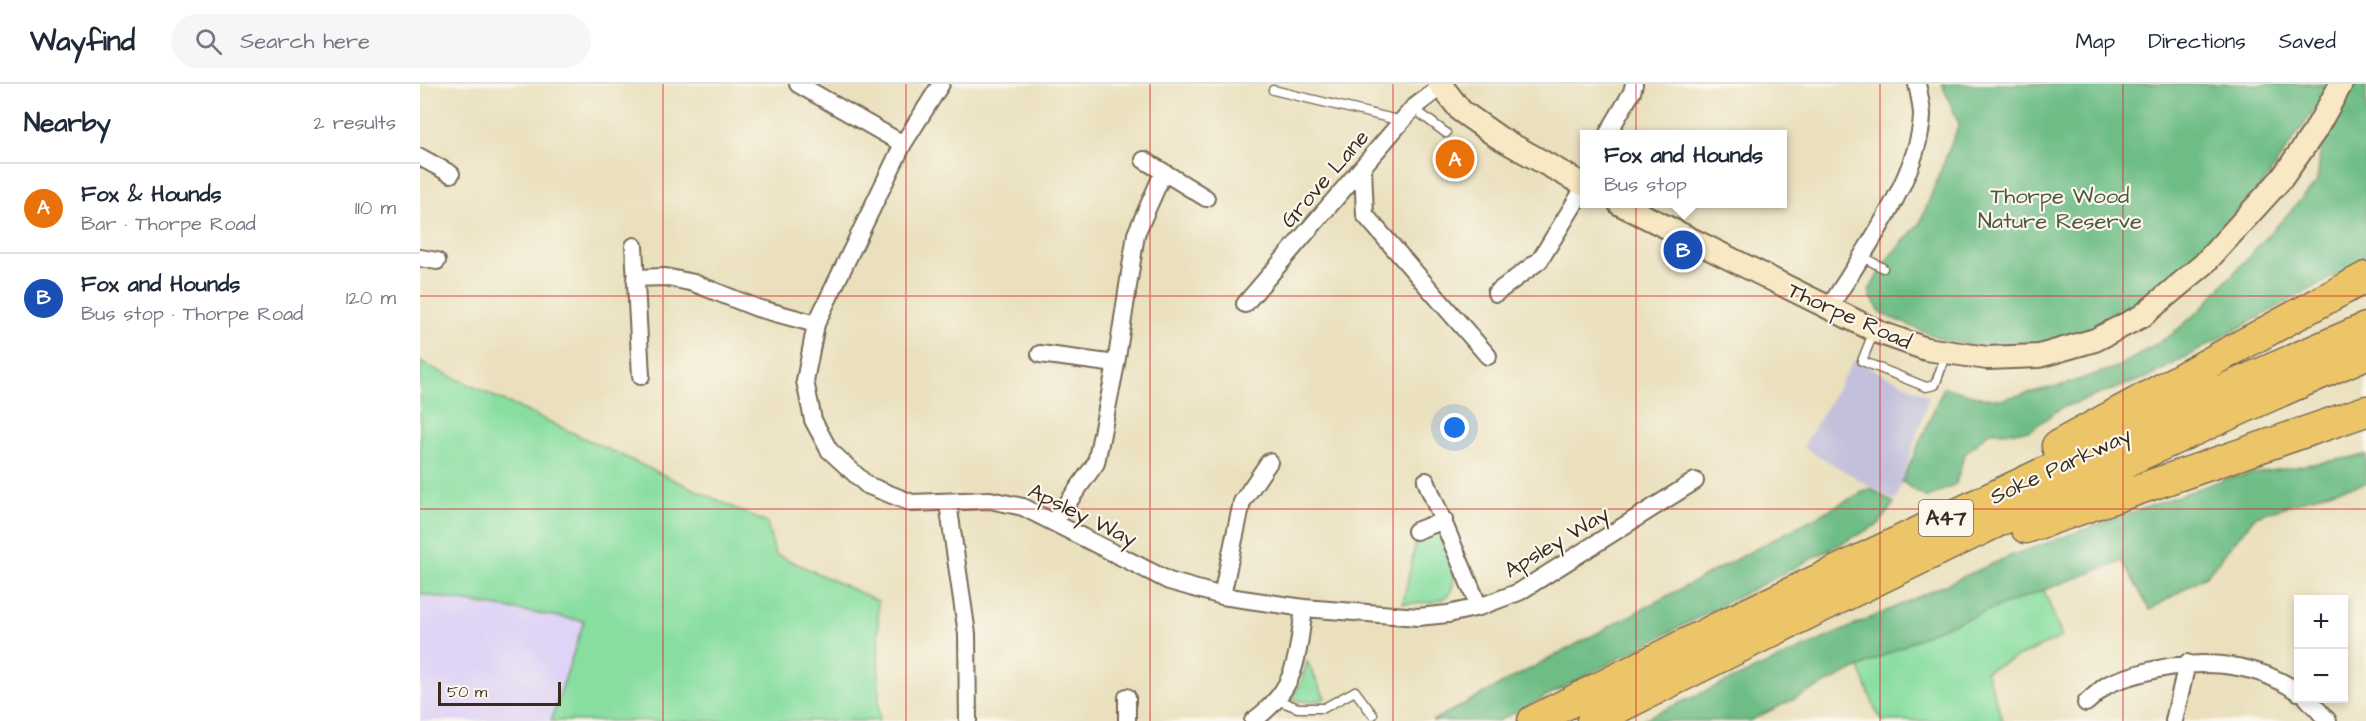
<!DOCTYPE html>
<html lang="en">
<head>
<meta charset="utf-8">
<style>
  body { margin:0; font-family:"Architects Daughter",sans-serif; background:#f6f6f7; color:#1f2937 }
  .controls { position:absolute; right:18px; bottom:18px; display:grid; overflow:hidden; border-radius:0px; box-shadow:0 3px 9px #0003 }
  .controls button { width:54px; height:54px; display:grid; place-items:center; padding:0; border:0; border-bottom:2px solid #e0e1e3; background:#fff; color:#1f2937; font:30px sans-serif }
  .scale { position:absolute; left:18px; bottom:15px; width:123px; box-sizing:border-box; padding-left:6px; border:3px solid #3b2a1e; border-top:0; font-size:16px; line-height:21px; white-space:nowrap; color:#3b2a1e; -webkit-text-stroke:4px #fbf7ec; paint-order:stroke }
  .you { position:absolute; left:1035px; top:344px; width:21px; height:21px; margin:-15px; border:4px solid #fff; border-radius:50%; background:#1a73e8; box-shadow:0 0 0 9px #1a73e833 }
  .badge { display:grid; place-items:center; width:39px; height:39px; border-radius:50%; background:#7c3aed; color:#fff; font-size:20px; font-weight:700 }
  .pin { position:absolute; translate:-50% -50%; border:3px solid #fff; box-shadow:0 2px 6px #0006 }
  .popup { position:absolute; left:1160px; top:46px; width:207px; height:78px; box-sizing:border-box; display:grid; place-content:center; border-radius:0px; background:#fff; filter:drop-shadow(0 2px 4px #0005); font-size:20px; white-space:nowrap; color:#747a83 }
  .popup b { font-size:22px; color:#1f2937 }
  .popup::after { content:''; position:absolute; left:50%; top:100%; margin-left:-12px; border:12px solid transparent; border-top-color:#fff }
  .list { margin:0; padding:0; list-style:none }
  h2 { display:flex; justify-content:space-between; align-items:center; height:78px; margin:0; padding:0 24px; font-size:26px }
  h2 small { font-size:20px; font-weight:400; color:#747a83 }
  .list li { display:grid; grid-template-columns:39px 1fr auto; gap:18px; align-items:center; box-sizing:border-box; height:90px; padding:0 24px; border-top:2px solid #e0e1e3 }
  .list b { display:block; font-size:22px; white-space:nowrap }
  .list p { margin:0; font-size:20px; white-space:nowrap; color:#747a83 }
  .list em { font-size:20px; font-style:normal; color:#747a83 }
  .icon { flex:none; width:33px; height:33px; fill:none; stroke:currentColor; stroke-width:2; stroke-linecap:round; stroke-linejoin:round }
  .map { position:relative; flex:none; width:1946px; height:637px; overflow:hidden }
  header { display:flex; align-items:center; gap:36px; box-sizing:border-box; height:84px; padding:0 30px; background:#fff; border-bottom:2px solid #e0e1e3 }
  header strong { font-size:28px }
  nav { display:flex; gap:33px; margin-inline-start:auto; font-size:21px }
  .search { width:420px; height:54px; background:#f6f6f7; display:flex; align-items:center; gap:15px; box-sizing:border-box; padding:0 21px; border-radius:33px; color:#747a83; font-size:22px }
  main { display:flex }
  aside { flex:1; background:#fff }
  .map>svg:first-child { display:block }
</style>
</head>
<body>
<header>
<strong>Wayfind</strong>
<div class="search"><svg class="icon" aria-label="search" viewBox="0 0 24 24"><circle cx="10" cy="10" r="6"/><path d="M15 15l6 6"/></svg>Search here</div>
<nav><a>Map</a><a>Directions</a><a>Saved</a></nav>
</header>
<main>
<aside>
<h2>Nearby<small>2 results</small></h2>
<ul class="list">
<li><span class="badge" style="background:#e8710a">A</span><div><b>Fox &amp; Hounds</b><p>Bar · Thorpe Road</p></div><em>110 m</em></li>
<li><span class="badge" style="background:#1a4fb4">B</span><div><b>Fox and Hounds</b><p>Bus stop · Thorpe Road</p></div><em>120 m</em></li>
</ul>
</aside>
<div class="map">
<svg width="1946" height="637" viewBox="0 0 1946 637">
  <rect width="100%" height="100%" fill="#fbf7ec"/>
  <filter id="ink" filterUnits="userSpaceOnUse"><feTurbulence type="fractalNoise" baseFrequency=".0167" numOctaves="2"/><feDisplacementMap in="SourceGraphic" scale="12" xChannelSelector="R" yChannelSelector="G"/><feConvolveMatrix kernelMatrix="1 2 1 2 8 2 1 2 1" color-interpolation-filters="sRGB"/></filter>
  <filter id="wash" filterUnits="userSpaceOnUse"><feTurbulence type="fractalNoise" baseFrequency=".008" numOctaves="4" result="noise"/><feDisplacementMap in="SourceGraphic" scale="24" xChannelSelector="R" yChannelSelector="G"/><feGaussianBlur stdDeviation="1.35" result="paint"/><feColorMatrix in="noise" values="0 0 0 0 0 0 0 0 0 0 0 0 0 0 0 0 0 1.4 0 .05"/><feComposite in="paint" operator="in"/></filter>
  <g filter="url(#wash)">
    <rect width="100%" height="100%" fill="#eae0bd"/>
    <path fill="#dfd4f5" d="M0,510L164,537L131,637H0Z"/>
    <path fill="#c3c0db" d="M1434,276L1509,312L1476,417L1383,363Z"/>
    <path fill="#88dea1" stroke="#628460" stroke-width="1.5" d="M0,278L347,439L355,470L458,517L459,637H131L164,537L0,510Z
      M1006,447C1013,448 1018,449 1023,454C1034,465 1039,499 1028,511C1017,521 996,519 983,519L997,452Z
      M1622,501L1642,553L1566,587L1583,637H1463L1456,627L1435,573Z
      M887,577L905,614C893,619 885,618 872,615L881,599Z"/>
    <path fill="#6ebd87" stroke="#547452" stroke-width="1.5" d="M1522,0H1912L1842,101L1783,165L1704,231L1675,247L1638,260L1564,264L1526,257L1462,230L1451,214L1449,206L1469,173L1500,139L1539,40Z
      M1934,0H1946V175L1731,292L1641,324L1609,347L1569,348L1544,371L1536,400L1507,414L1482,398L1524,303L1563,314L1582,315L1646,300L1700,282L1751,251L1780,226L1897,98L1902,54Z
      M1946,371V400L1918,405L1836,432L1787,491L1730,526L1702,477L1516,546L1329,637H1219L1590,472L1808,394Z
      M1450,404L1474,419L1459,440L1078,637H1012Z"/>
  </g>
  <g filter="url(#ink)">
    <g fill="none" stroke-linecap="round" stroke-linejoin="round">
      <defs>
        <path id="lane" d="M853,6L982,37
          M993,24L1026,49
          M1441,172L1463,184
          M1454,247L1442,277L1506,303L1515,301L1527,268
          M857,616L878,624H904L935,607L953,631"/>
        <path id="street" d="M378,0L483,60
          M521,0L483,60L396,240L385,297L393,336L409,366L447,401L492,419L570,416L603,423L749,497L802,512L884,524L998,533L1028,530L1059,523L1099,508L1275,397
          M1187,51L1212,8L1214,0
          M0,73L31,90
          M724,76L786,114
          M943,85L945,131L1068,272
          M214,162L221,292
          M0,174L17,177
          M215,194L245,193L274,199L337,224L396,240
          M1076,209L1120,176L1164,104
          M825,220L993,24L1022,2
          M1409,224C1441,172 1499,93 1502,32C1502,22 1499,10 1497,0
          M620,270L696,280
          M1006,397L1059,523
          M528,419L547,550L548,637
          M634,438L676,379L696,280L716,150L743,89
          M996,447L1024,436
          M802,512L822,418L849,378
          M1887,614L1908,637
          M1666,619C1673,613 1680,606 1687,601C1697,596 1708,593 1718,590C1771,574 1831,575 1878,608
          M707,637V613
          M833,637C877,605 877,574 884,524
          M1754,637L1767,579"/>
        <path id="secondary" d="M1020,0L1041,27L1078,53L1164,101
          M1200,120L1458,248L1506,265L1567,274L1619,272L1675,256L1722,232L1784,180L1862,94L1895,47L1921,0"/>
        <path id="highway" d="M1637,362L1946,193
          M1606,444L1946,327
          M1113,637L1307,539L1747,330L1946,244
          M1172,637C1427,509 1684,383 1946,270"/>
      </defs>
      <use href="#lane" stroke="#786a56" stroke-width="11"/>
      <use href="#street" stroke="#786a56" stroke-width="20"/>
      <use href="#secondary" stroke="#786a56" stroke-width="26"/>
      <use href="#highway" stroke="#786a56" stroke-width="33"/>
      <use href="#lane" stroke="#fff" stroke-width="8"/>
      <use href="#street" stroke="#fff" stroke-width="16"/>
      <use href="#secondary" stroke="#f8e8c3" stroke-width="22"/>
      <use href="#highway" stroke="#edc569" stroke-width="30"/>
    </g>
  </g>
  <path fill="none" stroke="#d62828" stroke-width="1.5" stroke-opacity="0.55" d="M243,0V637M486,0V637M730,0V637M973,0V637M1216,0V637M1460,0V637M1703,0V637M0,212H1946M0,425H1946"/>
  <g text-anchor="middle" stroke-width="4.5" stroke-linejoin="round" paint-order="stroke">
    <rect fill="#fbf7ec" stroke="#75685c" stroke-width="1.5" x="1499" y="416" width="54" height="36" rx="4.5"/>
    <g font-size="21" font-weight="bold" fill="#3b2a1e">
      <text x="1526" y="441">A47</text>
    </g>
    <g font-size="22" fill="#3b2a1e" stroke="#fbf7ec">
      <text transform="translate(904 94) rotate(-49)" y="8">Grove Lane</text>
      <text transform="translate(1430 231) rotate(24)" y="8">Thorpe Road</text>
      <text transform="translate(1640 381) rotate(-25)" y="8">Soke Parkway</text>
      <text transform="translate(663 430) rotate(26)" y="8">Apsley Way</text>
      <text transform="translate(1136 457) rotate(-31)" y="8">Apsley Way</text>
    </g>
    <g font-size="22" fill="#4e573f" stroke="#fbf7ec">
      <text x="1640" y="119">Thorpe Wood<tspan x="1640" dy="25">Nature Reserve</tspan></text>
    </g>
  </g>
</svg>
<div class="controls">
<button>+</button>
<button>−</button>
</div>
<div class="scale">50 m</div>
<div class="you"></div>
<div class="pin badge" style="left:1035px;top:75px;background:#e8710a">A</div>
<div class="pin badge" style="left:1263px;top:166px;background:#1a4fb4">B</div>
<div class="popup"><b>Fox and Hounds</b>Bus stop</div>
</div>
</main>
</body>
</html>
